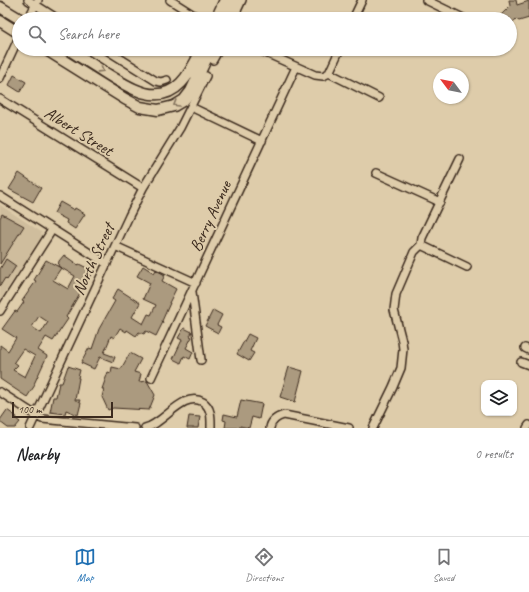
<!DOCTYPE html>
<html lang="en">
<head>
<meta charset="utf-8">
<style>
  body { margin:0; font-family:Caveat,sans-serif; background:#f2f2f2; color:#202124 }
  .controls { position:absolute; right:12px; bottom:12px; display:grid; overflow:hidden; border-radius:8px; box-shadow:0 1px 3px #0004 }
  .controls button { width:36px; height:36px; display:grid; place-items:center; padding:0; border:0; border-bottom:1px solid #e0e0e0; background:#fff; color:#202124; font:20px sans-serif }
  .compass { position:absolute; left:433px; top:68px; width:36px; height:36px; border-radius:50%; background:#fff; box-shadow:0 1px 3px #0004; rotate:302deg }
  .scale { position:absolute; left:12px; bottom:10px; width:101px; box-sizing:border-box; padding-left:4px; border:2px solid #3b2a1e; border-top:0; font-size:11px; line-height:14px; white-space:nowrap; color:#3b2a1e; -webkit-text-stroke:3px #deccaa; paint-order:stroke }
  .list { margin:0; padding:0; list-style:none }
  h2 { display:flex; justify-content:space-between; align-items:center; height:52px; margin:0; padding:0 16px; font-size:17px }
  h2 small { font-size:13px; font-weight:400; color:#757577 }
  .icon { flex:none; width:22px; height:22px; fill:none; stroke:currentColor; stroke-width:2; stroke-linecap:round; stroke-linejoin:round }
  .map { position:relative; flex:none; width:529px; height:428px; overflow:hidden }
  .search { position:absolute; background:#fff; box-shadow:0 1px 3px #0004; left:12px; right:12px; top:12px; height:44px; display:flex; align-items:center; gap:10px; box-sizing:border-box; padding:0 14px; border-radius:22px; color:#757577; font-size:15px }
  .sheet { height:108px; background:#fff }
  nav { display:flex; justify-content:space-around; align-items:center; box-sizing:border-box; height:56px; border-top:1px solid #e0e0e0; background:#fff; font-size:11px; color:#757577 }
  nav a { display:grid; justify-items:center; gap:2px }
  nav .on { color:#1f6fb2 }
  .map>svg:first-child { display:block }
</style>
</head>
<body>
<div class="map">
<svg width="529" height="428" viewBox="0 0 529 428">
  <rect width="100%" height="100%" fill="#deccaa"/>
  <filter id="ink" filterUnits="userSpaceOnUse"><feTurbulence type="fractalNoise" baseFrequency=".025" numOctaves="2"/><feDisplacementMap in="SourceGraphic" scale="8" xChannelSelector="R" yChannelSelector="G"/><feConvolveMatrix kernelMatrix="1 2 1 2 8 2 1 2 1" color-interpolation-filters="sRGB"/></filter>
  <g filter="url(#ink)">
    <path fill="#cfbd9d" d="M0,205L41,232L42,236L0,300Z"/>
    <path fill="#ab9a7f" stroke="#3b2a1e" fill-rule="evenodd" d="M509,0H516L517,5L529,1V18L519,21L516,19L510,26V19H497L510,6Z
      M14,75L26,82L20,92L9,85Z
      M19,173L41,188L33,202L9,189Z
      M60,202L74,210L75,208L85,214L75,229L66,223L67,220L54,213Z
      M2,214L24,226L0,264V218Z
      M64,255L78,265L79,264L93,271L66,317L68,319L53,341L46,337L38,350L47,356L34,384L35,385L27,397L0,379V345L8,351L16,338L2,329L15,311L17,312L24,302L22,301L36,281L34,280L46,260L61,268L53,280L68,289L75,276L58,266L59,261ZM39,316L48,322L41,333L32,327ZM23,349L35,356L25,377L13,370L18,365L14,362Z
      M6,259L16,266L7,280L5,278L0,286V269Z
      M143,266L154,273L156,270L165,275L162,281L176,289L169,303H170L162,321L163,322L156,336L146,331L144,334L139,332L136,336L127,330L126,332L120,328L114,338L111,336L104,353L115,357L113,362L100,357L94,369L81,363L89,348L92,349L99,329L115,301L112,299L118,289L140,303L132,317L143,324L148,314L151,315L156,305L143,299L150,283L137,276Z
      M213,310L222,315L217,325L221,327L218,333L205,326Z
      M184,328L192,332L190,336L192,337L186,348L193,352L190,359L184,356L181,363L173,359L182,340L178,338Z
      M248,334L256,338L250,351L254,353L249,361L237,354Z
      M130,353L141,359L134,372L141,374L139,382L147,381L155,395L149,410L113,408L108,410L102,397L104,389H102L108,372L111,373L112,367L121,369Z
      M68,366L80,370L78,378H79L75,400H80L79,402L81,403L78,415L66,410L65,414L50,412L53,397H56L59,383H62Z
      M289,367L303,371L295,402L280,397Z
      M241,400L262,404L259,419L252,417L249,428L240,426V428H225L226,421L223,420L224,414L237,417Z
      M7,410L17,417L16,419L20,422L15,428H8L0,422V420Z
      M189,416L200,417L198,428H187Z"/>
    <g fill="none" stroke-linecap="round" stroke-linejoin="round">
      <defs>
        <path id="street" d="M28,0L58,19
          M170,0L200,19
          M426,0L465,19
          M28,19L38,0
          M233,19L242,0
          M353,19L362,0
          M105,49L156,81L161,82L167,80
          M257,49L315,75L323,76L329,73L379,98
          M213,60L219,49
          M329,73L340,49
          M0,78L19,37
          M0,99L143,188
          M191,107L262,141
          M376,173L440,202
          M0,196L107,264
          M421,245L422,238L460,159
          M421,245L467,267
          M115,246L196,283
          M192,292L201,360
          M0,311L52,230
          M525,348L529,350
          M521,362L529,365
          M151,378L296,67
          M0,392L42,419L135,428
          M30,428L129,216L143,188L180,128L206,76
          M145,428C164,424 183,390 203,402C212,408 211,419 211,428
          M270,428C271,421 277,417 284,415L349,428
          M373,428L393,387L401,368L403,349L402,341L394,310L396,294L414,252L421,245
          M527,428L529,425"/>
        <path id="primary" d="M0,7L20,19
          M216,19L225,0
          M225,19L234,0
          M0,21L19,33
          M45,49L125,99L140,107L158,110L174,106L184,100L191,91L211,49
          M68,49C80,57 92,64 104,72C127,86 157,108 181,83C190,74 196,61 202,49"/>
      </defs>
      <use href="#street" stroke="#3b2a1e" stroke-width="10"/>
      <use href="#primary" stroke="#3b2a1e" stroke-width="13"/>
      <use href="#street" stroke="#deccaa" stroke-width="7"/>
      <use href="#primary" stroke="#deccaa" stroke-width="10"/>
    </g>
    <defs><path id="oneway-chevron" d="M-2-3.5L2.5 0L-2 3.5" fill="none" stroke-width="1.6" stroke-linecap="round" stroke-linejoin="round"/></defs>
    <g stroke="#84735d">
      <use href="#oneway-chevron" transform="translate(101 70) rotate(32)"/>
      <use href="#oneway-chevron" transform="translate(176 104) rotate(149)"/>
    </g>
  </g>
  <g text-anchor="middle" stroke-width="4" stroke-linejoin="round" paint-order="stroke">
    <g font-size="17" fill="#3b2a1e" stroke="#deccaa">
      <text transform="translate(79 131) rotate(32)" y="6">Albert Street</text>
      <text transform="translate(210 216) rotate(-65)" y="6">Berry Avenue</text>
      <text transform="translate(93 259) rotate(-65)" y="6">North Street</text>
    </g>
  </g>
</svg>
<div class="controls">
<button><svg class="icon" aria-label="layers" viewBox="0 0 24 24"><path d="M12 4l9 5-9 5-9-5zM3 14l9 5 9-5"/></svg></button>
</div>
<svg class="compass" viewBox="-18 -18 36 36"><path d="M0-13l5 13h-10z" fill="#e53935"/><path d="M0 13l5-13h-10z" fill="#757577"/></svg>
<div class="scale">100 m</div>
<div class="search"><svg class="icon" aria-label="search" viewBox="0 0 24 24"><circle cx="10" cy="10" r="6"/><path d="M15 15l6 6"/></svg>Search here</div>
</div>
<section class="sheet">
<h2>Nearby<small>0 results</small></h2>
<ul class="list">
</ul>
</section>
<nav>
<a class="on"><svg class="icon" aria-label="map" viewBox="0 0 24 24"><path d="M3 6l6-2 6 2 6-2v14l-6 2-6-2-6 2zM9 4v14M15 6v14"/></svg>Map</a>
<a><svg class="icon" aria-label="directions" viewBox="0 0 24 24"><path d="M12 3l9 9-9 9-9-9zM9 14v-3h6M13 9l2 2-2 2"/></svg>Directions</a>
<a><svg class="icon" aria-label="saved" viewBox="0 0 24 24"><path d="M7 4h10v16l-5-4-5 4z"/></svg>Saved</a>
</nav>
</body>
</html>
